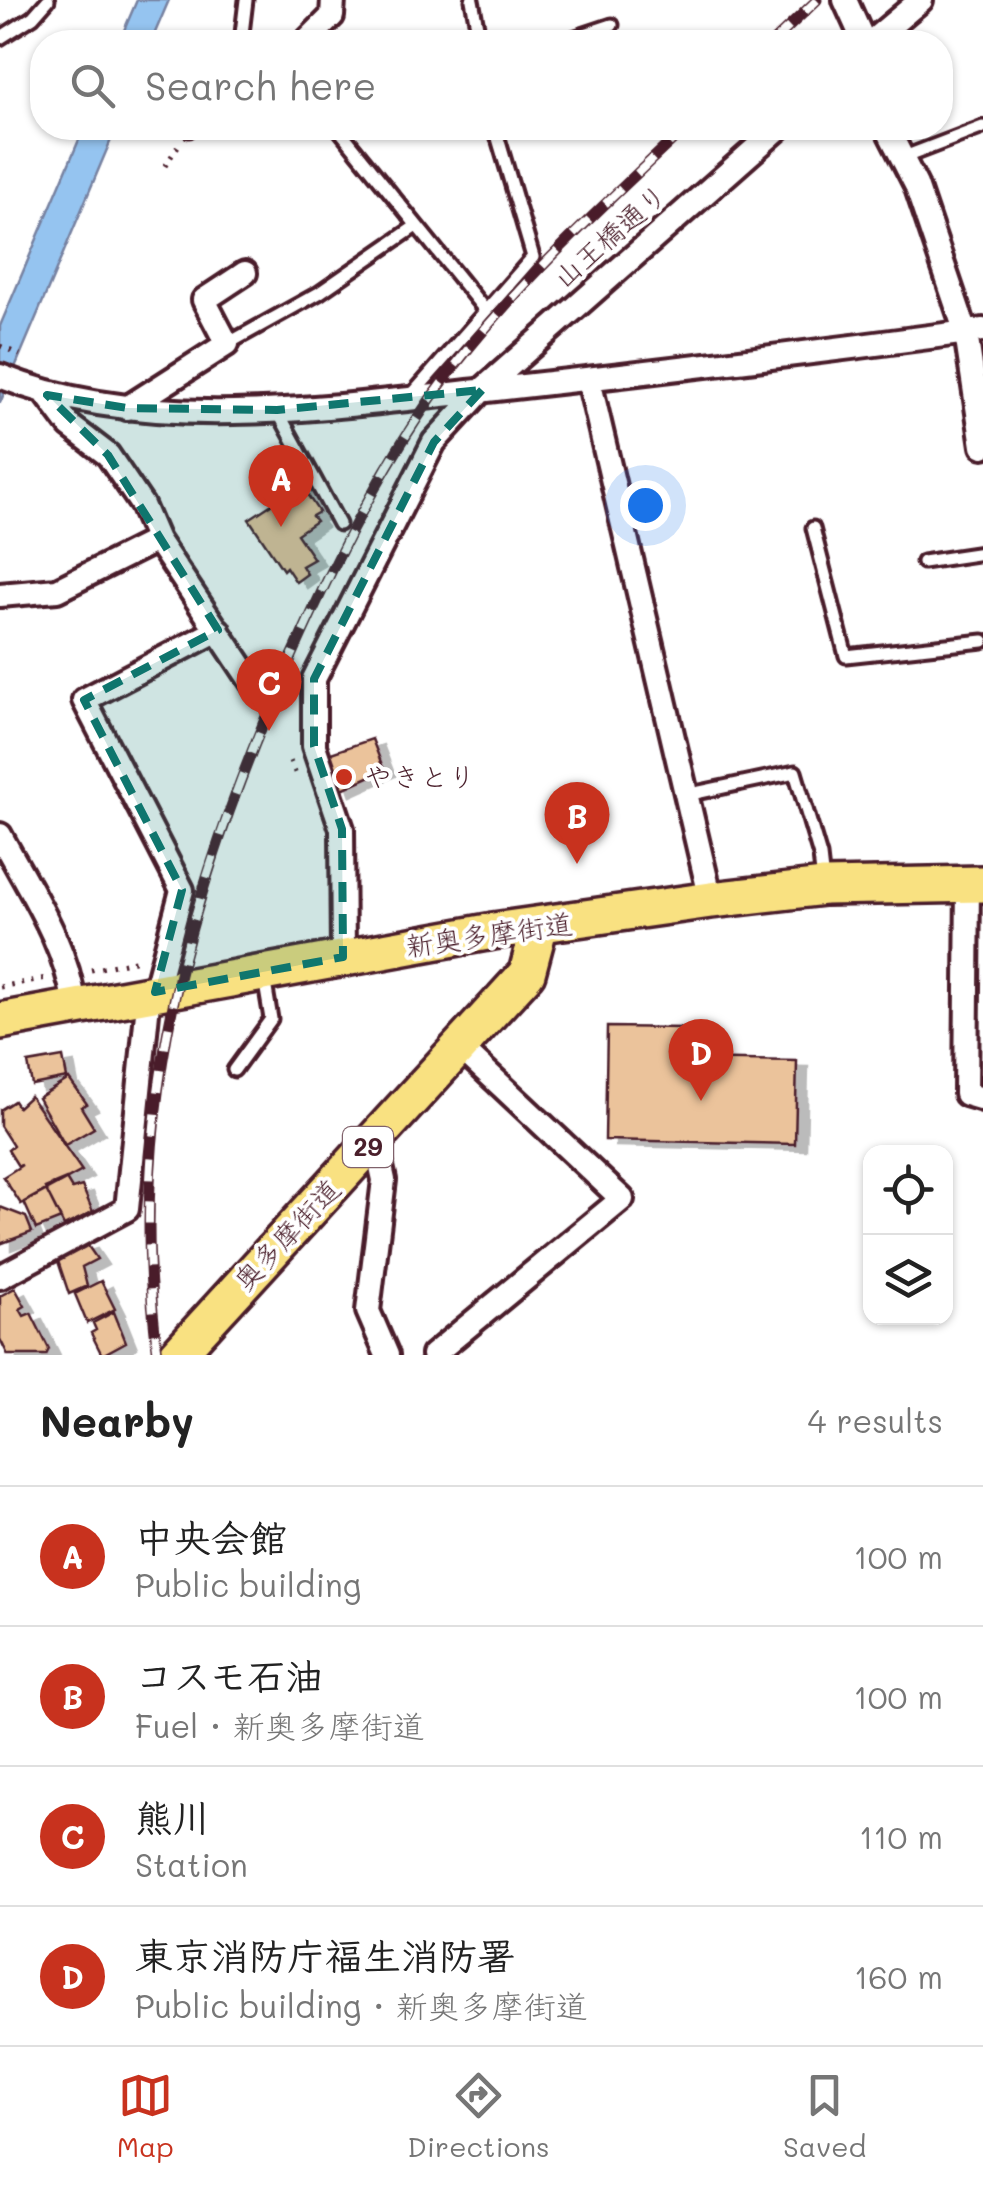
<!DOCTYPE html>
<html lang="en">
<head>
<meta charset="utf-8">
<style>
  body { margin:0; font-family:Mali,"Klee One",sans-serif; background:#f2f2f2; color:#222 }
  .controls { position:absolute; right:30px; bottom:30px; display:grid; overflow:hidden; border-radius:20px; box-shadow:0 2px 8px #0004 }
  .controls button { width:90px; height:90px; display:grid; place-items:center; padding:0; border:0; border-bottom:2px solid #e0e0e0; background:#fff; color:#222; font:50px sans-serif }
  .you { position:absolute; left:645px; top:505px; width:35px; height:35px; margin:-25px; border:8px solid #fff; border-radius:50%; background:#1a73e8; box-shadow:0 0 0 15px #1a73e833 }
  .badge { display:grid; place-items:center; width:65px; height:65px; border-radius:50%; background:#c8321e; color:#fff; font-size:32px; font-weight:700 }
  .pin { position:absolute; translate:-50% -82px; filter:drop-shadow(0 2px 5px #0008) }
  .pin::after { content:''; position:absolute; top:52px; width:35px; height:30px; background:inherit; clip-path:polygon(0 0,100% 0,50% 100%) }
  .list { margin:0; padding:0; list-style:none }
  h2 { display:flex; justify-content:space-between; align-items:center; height:130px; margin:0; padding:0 40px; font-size:42px }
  h2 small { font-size:32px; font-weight:400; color:#767676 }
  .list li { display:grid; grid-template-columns:65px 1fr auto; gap:30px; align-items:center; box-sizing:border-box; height:140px; padding:0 40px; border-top:2px solid #e0e0e0 }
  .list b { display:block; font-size:38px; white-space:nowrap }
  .list p { margin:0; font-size:32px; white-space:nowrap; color:#767676 }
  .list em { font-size:32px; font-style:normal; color:#767676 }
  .icon { flex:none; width:55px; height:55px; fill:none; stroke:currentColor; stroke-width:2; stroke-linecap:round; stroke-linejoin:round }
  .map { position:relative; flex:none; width:983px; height:1355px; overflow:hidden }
  .search { position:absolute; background:#fff; box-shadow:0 2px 8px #0004; left:30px; right:30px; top:30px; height:110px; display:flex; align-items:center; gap:25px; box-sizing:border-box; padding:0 35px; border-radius:40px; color:#767676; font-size:38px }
  .sheet { height:690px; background:#fff }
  nav { display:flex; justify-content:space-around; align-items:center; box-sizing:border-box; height:140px; border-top:2px solid #e0e0e0; background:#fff; font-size:28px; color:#767676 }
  nav a { display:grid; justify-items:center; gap:5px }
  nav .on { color:#c8321e }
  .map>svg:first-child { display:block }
</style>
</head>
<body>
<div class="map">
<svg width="983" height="1355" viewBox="0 0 983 1355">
  <defs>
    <filter id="shadow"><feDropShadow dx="11" dy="6" stdDeviation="0" flood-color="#0004"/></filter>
  </defs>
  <rect width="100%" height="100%" fill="#fff"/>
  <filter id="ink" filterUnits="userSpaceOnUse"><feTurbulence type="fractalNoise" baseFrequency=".01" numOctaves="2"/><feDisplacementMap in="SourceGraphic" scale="20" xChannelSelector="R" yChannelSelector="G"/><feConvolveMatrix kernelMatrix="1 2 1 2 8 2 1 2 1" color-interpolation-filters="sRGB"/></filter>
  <g filter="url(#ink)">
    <path fill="#95c4f0" stroke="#7782a1" stroke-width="2.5" d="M137,0H169L151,42H119Z
      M84,128H116L0,403V326Z"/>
    <path fill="#ebc39b" stroke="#4a1f2b" stroke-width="2.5" filter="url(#shadow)" d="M301,485L319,512L312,516L316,521L297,534L314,559L302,566L307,574L296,582L286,567L283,570L249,519Z
      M372,739L384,770L340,790L328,754Z
      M607,1027L684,1028L683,1059L797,1061L795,1144L605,1140Z
      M63,1057L67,1078L32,1085L28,1063Z
      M69,1079L87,1104L81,1107L94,1128L65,1145L38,1098Z
      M30,1096L82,1171L21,1204L3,1177L22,1165L18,1166L8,1150L13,1146L0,1126V1110L14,1101L18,1107Z
      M66,1179L72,1189L82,1186L93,1212L64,1226L45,1188Z
      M46,1190L61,1219L36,1229L24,1202Z
      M0,1207L26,1217L32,1232L0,1244Z
      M86,1243L97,1259L82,1267L87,1286L69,1294L55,1252Z
      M101,1281L115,1309L87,1323L75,1294Z
      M15,1288L25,1306L20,1309L24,1316L31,1313L49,1349L46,1355H8L0,1339V1296Z
      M114,1312L126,1342L102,1355L91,1333L96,1330L93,1323Z"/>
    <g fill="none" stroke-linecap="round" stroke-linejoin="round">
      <defs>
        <path id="lane" d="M472,0L480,42
          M0,38L33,17L48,0
          M241,42L246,0
          M561,42L612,25
          M338,128L485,310
          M189,130L191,128
          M902,158L983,127
          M227,344L319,293L416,226
          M410,397L533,257L495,128
          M277,410L339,524
          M813,528L846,656L983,641
          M923,562L983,553
          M686,795L795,772L820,856L823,882
          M234,1070L271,1019L264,977"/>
        <path id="street" d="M845,0L864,42
          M306,42L332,16L333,0
          M871,42L921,0
          M887,128L916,185L966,333L983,446
          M0,376C148,436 331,407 487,390C652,372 818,352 983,330
          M589,380L711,900
          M47,395L70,426L108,455L142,505L157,540L259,693
          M127,408L227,344L204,300L245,273
          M0,595L57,590L157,540
          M0,835C30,891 67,944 75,1008
          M968,884L966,1094L983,1099
          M343,957L342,829L314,746V679L434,442L482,390L779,128
          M155,992L182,890L84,700L218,630
          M375,1139L384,1180L368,1311L387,1355
          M0,1277L127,1209L149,993
          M433,1355L622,1199L461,1048"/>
        <path id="primary" d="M0,1021L493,931L711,900L824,887L983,884
          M177,1355L527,973L539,928"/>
      </defs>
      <use href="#lane" stroke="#4a1f2b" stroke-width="19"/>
      <use href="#street" stroke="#4a1f2b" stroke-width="30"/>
      <use href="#primary" stroke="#4a1f2b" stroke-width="42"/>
      <path stroke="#4a1f2b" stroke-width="5" stroke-dasharray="2.5 8" stroke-linecap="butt" d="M165,166L180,143
        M0,346L20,355
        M290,761L297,777
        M91,970L139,960
        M0,987L46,978"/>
      <use href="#lane" stroke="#fff" stroke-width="11"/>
      <use href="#street" stroke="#fff" stroke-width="22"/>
      <use href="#primary" stroke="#f9e181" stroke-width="35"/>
      <defs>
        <path id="rail" d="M773,42L817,0
          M158,1355C124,1115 190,889 285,672C327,577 372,483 431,398C502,297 597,212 685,128"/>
      </defs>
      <use href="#rail" stroke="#4a1f2b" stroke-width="11"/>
      <use href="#rail" stroke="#fff" stroke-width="8" stroke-dasharray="22" stroke-linecap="butt"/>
    </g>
  </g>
  <path fill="#0f766e" fill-opacity="0.2" stroke="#0f766e" stroke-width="8" stroke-dasharray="20 12" stroke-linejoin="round" d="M482,390L434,442L314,679V746L342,829L343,957L155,992L182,890L84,700L218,630L108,455L47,395L127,408L277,410Z"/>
  <circle fill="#c8321e" stroke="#fff" stroke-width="4" cx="344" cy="777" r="10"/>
  <g text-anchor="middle" stroke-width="8" stroke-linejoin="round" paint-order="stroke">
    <rect fill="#fff" stroke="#80626b" stroke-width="2.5" x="343" y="1127" width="50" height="40" rx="8"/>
    <g font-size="25" font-weight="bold" fill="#4a1f2b">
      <text x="368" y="1156">29</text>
    </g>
    <g font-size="28" fill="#4a1f2b" stroke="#fff">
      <text transform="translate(610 236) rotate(-41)" y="10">山王橋通り</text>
      <text transform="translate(489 935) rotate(-8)" y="10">新奥多摩街道</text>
      <text transform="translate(287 1235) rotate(-47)" y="10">奥多摩街道</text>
    </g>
    <g font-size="28" fill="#4a1f2b" stroke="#fff" text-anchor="start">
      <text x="364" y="787">やきとり</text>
    </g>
  </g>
</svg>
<div class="controls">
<button><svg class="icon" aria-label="locate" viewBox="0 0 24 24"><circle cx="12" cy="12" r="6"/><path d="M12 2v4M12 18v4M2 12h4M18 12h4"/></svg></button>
<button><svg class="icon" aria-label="layers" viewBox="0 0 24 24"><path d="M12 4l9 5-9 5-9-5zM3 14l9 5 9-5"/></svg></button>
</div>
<div class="you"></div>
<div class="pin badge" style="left:281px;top:527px">A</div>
<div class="pin badge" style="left:577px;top:864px">B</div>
<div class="pin badge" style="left:269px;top:731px">C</div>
<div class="pin badge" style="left:701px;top:1101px">D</div>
<div class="search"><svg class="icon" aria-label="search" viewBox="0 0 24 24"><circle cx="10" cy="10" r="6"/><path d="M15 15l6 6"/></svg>Search here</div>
</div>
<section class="sheet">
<h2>Nearby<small>4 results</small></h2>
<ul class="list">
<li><span class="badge">A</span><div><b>中央会館</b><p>Public building</p></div><em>100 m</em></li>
<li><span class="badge">B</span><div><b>コスモ石油</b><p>Fuel · 新奥多摩街道</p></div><em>100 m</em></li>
<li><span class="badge">C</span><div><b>熊川</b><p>Station</p></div><em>110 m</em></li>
<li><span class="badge">D</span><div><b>東京消防庁福生消防署</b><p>Public building · 新奥多摩街道</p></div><em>160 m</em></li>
</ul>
</section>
<nav>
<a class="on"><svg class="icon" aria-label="map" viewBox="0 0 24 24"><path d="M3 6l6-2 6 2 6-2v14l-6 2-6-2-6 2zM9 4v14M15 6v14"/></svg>Map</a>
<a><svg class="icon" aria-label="directions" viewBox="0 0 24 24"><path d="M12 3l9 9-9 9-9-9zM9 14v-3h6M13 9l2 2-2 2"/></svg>Directions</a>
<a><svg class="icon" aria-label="saved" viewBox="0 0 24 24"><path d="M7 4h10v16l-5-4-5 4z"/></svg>Saved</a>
</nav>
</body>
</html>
